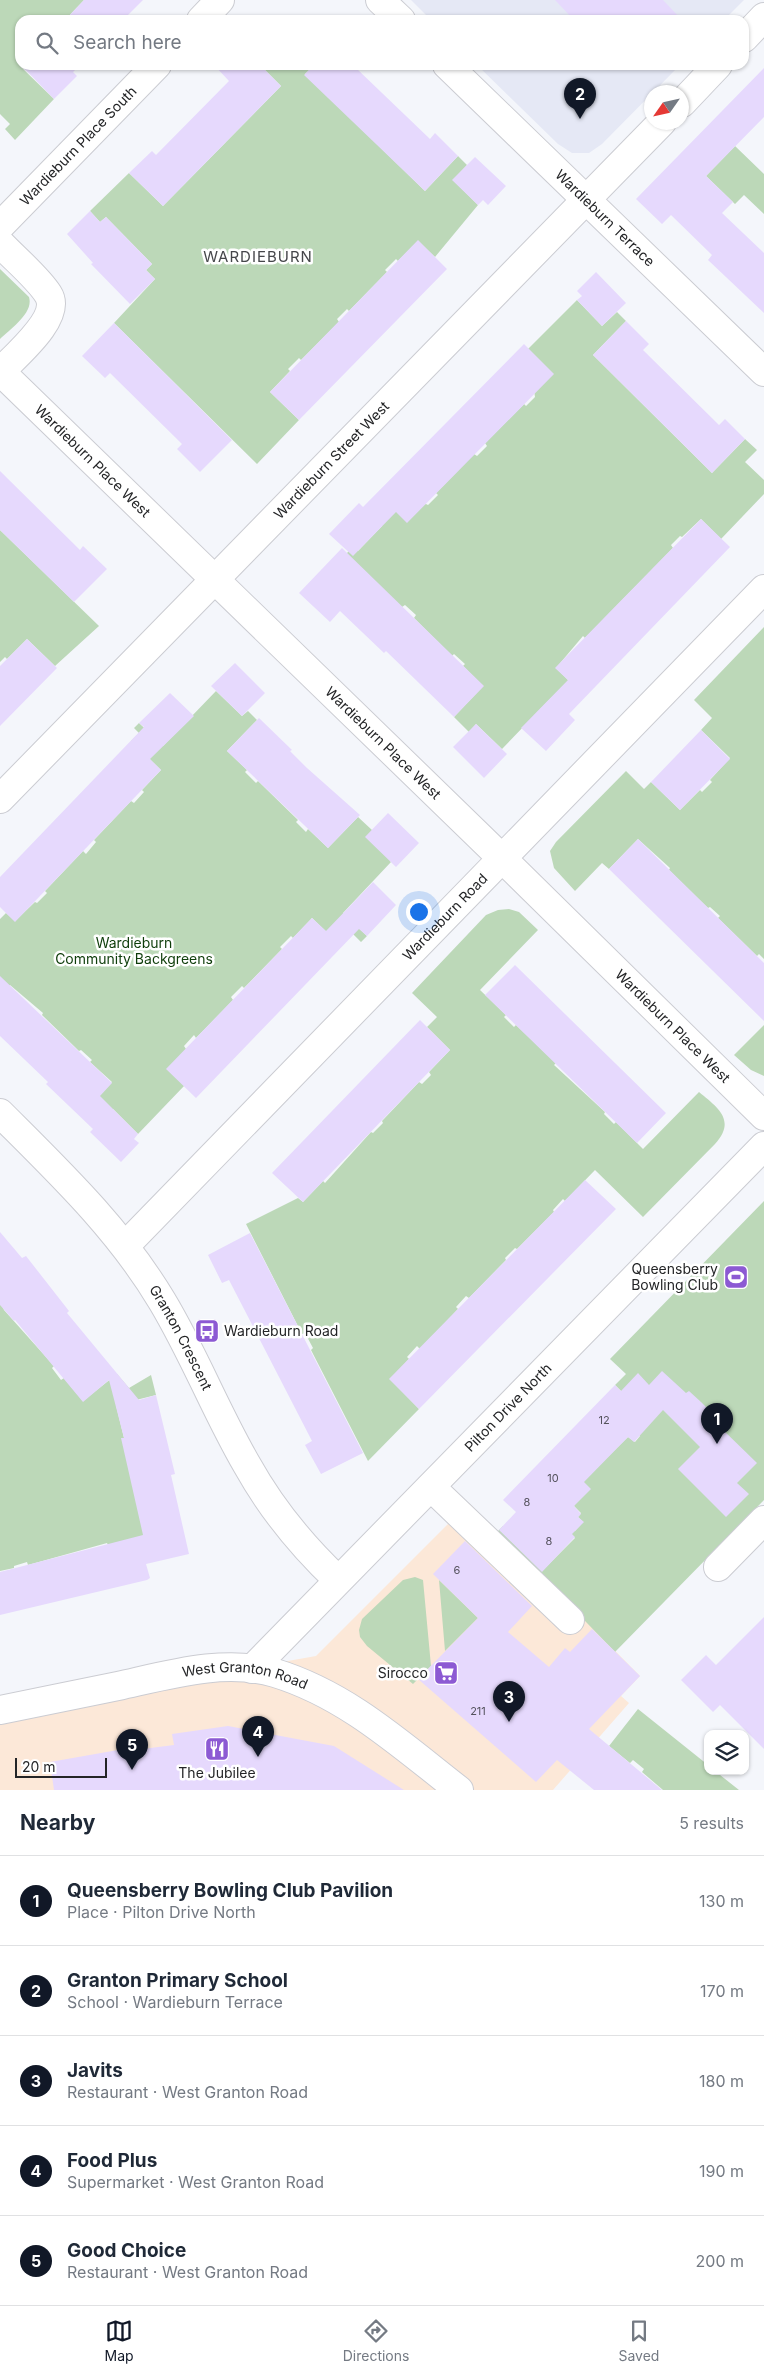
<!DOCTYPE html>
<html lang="en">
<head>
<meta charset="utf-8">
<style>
  body { margin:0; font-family:Inter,sans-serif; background:#f6f6f7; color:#1f2937 }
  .controls { position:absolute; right:15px; bottom:15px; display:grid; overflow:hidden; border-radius:10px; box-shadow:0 1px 4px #0004 }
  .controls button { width:45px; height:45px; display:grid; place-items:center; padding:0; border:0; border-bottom:1px solid #e0e1e3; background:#fff; color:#1f2937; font:25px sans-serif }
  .compass { position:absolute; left:644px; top:85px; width:45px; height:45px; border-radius:50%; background:#fff; box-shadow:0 1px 4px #0004; rotate:236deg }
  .scale { position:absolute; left:15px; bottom:12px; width:92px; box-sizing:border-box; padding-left:5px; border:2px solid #242527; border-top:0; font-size:14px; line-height:18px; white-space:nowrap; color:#242527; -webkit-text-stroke:4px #fff; paint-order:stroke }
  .you { position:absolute; left:418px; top:911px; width:18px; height:18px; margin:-12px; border:4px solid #fff; border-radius:50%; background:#1a73e8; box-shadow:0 0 0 8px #1a73e833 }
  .badge { display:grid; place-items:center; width:32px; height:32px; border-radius:50%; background:#111827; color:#fff; font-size:16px; font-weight:700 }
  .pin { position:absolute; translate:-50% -41px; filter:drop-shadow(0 1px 2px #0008) }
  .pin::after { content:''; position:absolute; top:26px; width:18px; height:15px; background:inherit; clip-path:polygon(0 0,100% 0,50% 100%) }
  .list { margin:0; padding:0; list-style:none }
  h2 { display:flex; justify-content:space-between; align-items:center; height:65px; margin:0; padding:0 20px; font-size:21px }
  h2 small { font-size:16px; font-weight:400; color:#747a83 }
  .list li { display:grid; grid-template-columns:32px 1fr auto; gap:15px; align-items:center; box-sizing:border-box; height:90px; padding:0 20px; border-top:1px solid #e0e1e3 }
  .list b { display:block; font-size:19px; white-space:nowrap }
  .list p { margin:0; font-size:16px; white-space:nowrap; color:#747a83 }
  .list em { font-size:16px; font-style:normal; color:#747a83 }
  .icon { flex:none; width:28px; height:28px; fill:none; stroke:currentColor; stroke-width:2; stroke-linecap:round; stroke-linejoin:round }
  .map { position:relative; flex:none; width:764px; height:1790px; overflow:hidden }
  .search { position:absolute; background:#fff; box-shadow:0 1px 4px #0004; left:15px; right:15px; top:15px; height:55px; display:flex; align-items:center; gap:12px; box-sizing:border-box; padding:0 18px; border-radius:15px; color:#747a83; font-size:19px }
  .sheet { height:515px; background:#fff }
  nav { display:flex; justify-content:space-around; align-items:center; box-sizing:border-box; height:70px; border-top:1px solid #e0e1e3; background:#fff; font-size:14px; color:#747a83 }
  nav a { display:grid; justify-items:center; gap:2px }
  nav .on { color:#111827 }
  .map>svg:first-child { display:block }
</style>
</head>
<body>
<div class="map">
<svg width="764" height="1790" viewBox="0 0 764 1790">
  <rect width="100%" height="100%" fill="#f4f6fb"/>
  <path fill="#fce8d8" d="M469,1503L640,1676L621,1696L629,1703L553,1790H0V1712L316,1656Z"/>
  <path fill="#e5e8f5" d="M411,0H744L724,20H431Z
    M477,65H680L602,144L589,153H572L558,144Z"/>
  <path fill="#bcd8b8" d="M0,0H84L65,20H20V66L54,99L15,140L5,129L10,124L0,114Z
    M260,65H314L305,74L425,191L458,156L467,165L453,180L478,205L435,257L418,241L398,261L396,259L385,270L387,272L349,311L347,309L337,319L339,322L301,360L299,358L288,369L290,371L270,392L299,420L257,464L114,323L155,279L146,270L152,264L106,217L100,222L90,211L129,173L163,206L281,86Z
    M735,146L764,174V214L744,195L735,204L706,176Z
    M0,269L29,297C34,313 10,329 0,339Z
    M577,300L602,326L617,312L626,321L593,355L712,473L745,439L757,450L745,462L764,480V494L721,539L701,519L682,537L680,536L671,545L673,548L585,638L583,636L556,668L577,689L551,698L502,749L476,724L469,732L454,717L483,686L463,666L465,664L454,654L452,656L414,618L416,615L405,605L402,607L326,574L353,547L358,551L382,526L370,513L426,504L428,505L438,495L436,493L474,454L477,456L487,446L485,443L524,404L526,406L535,397L528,349Z
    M0,530L99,626L55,666L27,639L7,659L5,657L0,662Z
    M764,627V959L759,954L757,956L718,918L720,916L710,907L708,908L669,870L670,868L638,839L609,869L602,863L575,891L554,868L550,851L556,842L626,771L644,789L651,782L680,810L700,790L702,792L712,782L710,780L730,758L701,730L712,718L694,700Z
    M216,691L242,716L248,711L257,720L227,751L247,770L245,772L256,783L258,781L298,820L296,822L306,832L308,829L328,848L358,817L372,830L391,862L343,913L367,936L361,942L351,932L336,941L312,918L293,938L291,936L280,947L282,949L244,988L242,986L231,997L233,1000L196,1038L194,1035L184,1046L186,1049L184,1086L138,1134L113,1109L95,1127L82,1114L112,1082L90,1062L92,1060L81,1050L79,1051L42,1015L43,1013L10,985L0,994V919L6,913L15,921L35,902L37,903L47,893L45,891L83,851L86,854L96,842L94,840L131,801L134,803L144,792L142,790L161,770L131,741L139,733L134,728L139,723L163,746Z
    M509,909L519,912L538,930L480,990L506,1015L504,1017L514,1027L516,1025L556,1063L554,1065L605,1112L604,1114L614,1124L616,1122L643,1149L699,1092C717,1107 737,1120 715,1144L643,1217L595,1170L565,1201L563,1199L553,1210L554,1212L517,1249L515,1248L505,1258L506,1260L469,1298L466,1296L456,1307L458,1309L420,1349L417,1346L407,1357L409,1359L390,1379L419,1409L368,1461L311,1350L313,1348L305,1333L302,1334L246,1224L298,1198L303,1202L323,1181L325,1183L371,1132L373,1133L383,1123L382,1121L419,1082L422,1084L431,1075L429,1072L450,1050L427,1027L437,1017L412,993L486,915L498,910Z
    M764,1025V1076L751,1070L734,1055Z
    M764,1201V1500L615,1652L498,1531L503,1526L546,1567L575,1538L563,1526L567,1523L575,1531L583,1522L578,1517L581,1513L574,1506L583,1481L628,1437L635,1442L640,1436L635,1430L647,1417L615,1385L626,1374L610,1359Z
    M0,1301L4,1310L54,1366L52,1368L61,1380L64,1378L83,1401L117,1374L129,1388L151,1375L156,1395L116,1405L124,1438H122L148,1536L108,1545L107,1543L28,1565L27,1562L14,1566V1568L0,1571Z
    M415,1577L423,1580L431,1666L413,1684L367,1646L360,1637L359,1630L362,1619L403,1580Z
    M439,1580L478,1618L445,1651Z
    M638,1709L708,1765V1771H715L739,1790H663L642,1772L644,1769L633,1760L630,1763L609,1746Z"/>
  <path fill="#e6d9fd" d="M84,0H143L123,20H65Z
    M555,0H663L682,20H574Z
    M21,65H80L73,72L77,76L54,99Z
    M214,65H260L281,86L163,206L129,173L152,151L156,155L229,81Z
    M314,65H361L357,69L430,139L435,133L458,156L425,191L304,75Z
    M764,68V117L706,176L733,202L722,213L764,253V313L708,260L712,255L671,215L662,224L636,199Z
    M475,157L506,186L488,205L483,200L478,205L452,180Z
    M90,211L100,222L106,217L152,264L146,270L155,279L130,304L91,264L93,263L67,234Z
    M418,240L447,269L299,420L270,392Z
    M596,272L626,303L602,326L577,300L582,296L577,291Z
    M626,321L649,344L643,350L719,425L725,419L745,439L712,473L593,355Z
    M114,323L232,440L200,472L177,449L182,444L110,373L105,378L82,356Z
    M524,344L554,374L407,523L396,512L353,556L329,534L359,503L363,507Z
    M0,471L80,550L83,546L107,569L74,602L0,530Z
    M701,519L730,547L569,714L575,720L546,751L521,728L568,680L555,668Z
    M342,548L484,686L454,717L386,651L384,653L340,611L330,622L299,593Z
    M27,639L57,668L0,726V666Z
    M235,663L265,693L242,716L211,686Z
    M170,693L194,716L150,759L161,770L15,922L0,907V877L144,727L139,723Z
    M259,718L292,750L290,751L307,768L360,815L328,848L227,751Z
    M476,724L507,754L484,778L453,747Z
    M701,730L730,759L680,810L651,782Z
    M388,813L419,843L396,867L365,837Z
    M638,839L764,963V1021L609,869Z
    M373,882L396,905L367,936L359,929L196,1098L166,1069L312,918L326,931Z
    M515,965L666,1113L637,1143L485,995Z
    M0,976L112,1083L100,1096L138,1134L134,1139L139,1143L121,1162L90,1132L93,1129L46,1084L48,1082L0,1036Z
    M420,1020L450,1050L303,1202L272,1173Z
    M585,1180L616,1209L419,1409L389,1379Z
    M0,1232L22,1258L26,1256L69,1311L67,1313L139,1400L156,1395L175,1474L171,1475L189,1554L146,1564L150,1578L147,1580L0,1615V1572L143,1535L121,1438H124L109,1380L83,1402L15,1320L14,1321L0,1305Z
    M250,1233L363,1453L321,1474L305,1445L312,1441L229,1280L222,1283L208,1255Z
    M662,1371L686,1393L689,1391L701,1402L723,1424L720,1427L757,1463L737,1483L749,1494L726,1517L678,1469L700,1447L663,1410L634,1442L628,1437L584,1482L591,1489L574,1506L581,1514L578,1517L584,1522L572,1534L575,1537L542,1572L499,1530L516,1512L503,1500L615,1385L621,1391L638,1373L649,1385Z
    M465,1541L532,1606L508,1632L549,1667L565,1648L570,1652L592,1629L640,1676L589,1729L662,1790H594L557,1760L536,1782L418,1679L478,1618L433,1574Z
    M764,1617V1749L720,1705L713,1712L681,1680L706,1655L716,1665Z
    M228,1726L334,1746L404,1790H54L50,1762L118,1750L119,1752L174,1745L172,1734Z"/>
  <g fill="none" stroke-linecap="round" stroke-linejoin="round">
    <defs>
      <g id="minor">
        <path d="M380,0L401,20"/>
        <path d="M201,20L220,0"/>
        <path d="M744,38L764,17"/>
        <path id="s1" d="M447,65L764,372"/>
        <path d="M682,103L718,65"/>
        <path id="s2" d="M0,226L157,65"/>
        <path d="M0,243C14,258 38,278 48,294C63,317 15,356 0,372"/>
        <path id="s3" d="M0,371L516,872L764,1116"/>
        <path id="s4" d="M0,799L662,122"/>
        <path id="s5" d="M0,1113C59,1172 119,1229 162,1301C194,1354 216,1412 247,1465C271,1508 303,1547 338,1580"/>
        <path id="s6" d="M125,1246L764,589"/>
        <path d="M431,1487L570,1620"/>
        <path d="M718,1567L764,1520"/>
        <path id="s7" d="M252,1669L764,1146"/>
        <path id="s8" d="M0,1710C39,1702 79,1694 118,1686C168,1675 225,1658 275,1673C347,1695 401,1745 459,1790"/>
      </g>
    </defs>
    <use href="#minor" stroke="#cbccd2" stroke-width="30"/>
    <use href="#minor" stroke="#fff" stroke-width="28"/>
  </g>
  <defs>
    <symbol id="stadium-square" viewBox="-11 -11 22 22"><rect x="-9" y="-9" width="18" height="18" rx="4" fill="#8c5ad3" stroke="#fff"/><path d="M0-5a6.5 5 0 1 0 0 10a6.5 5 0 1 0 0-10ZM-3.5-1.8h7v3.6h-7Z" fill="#fff"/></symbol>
    <symbol id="bus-square" viewBox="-11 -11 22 22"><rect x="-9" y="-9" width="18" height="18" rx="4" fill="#8c5ad3" stroke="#fff"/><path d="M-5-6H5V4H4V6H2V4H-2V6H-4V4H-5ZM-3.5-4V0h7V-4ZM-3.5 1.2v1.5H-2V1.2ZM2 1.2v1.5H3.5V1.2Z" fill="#fff"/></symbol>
    <symbol id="supermarket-square" viewBox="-11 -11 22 22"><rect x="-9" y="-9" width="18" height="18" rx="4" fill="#8c5ad3" stroke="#fff"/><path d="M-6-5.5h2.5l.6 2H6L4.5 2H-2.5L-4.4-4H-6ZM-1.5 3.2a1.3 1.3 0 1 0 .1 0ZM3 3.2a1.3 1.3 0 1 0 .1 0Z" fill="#fff"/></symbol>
    <symbol id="restaurant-square" viewBox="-11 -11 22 22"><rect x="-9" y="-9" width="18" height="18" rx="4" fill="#8c5ad3" stroke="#fff"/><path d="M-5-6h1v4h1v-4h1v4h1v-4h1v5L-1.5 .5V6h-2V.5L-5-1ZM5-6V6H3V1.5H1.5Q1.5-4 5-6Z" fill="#fff"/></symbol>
  </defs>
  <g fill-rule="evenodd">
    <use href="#stadium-square" x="722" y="1263" width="28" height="28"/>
    <use href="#bus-square" x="193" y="1317" width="28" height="28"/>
    <use href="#supermarket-square" x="432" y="1659" width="28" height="28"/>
    <use href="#restaurant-square" x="203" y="1735" width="28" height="28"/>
  </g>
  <g text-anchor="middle" stroke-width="5" stroke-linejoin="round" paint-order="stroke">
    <g font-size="11" fill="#54525c">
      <text x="604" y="1424">12</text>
      <text x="553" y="1482">10</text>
      <text x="527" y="1506">8</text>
      <text x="549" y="1545">8</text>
      <text x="457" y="1574">6</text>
      <text x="478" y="1715">211</text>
    </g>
    <g font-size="14" fill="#242527" stroke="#fff">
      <text dy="5" stroke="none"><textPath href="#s2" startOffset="112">Wardieburn Place South</textPath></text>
      <text dy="5" stroke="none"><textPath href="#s1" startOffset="220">Wardieburn Terrace</textPath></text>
      <text dy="5" stroke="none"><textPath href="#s3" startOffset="129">Wardieburn Place West</textPath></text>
      <text dy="5" stroke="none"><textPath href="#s4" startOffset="474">Wardieburn Street West</textPath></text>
      <text dy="5" stroke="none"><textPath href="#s3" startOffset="534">Wardieburn Place West</textPath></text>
      <text dy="5" stroke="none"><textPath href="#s6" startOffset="459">Wardieburn Road</textPath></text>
      <text dy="5" stroke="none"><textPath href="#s3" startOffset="939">Wardieburn Place West</textPath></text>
      <text dy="5" stroke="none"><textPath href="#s5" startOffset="290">Granton Crescent</textPath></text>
      <text dy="5" stroke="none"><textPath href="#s7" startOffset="366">Pilton Drive North</textPath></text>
      <text dy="5" stroke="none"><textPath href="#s8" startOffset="250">West Granton Road</textPath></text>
    </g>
    <g font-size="14" fill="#0e3d0a" stroke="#fff">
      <text x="134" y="948">Wardieburn<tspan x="134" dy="16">Community Backgreens</tspan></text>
    </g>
    <g font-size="14" fill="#242527" stroke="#fff" text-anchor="end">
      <text x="718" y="1274">Queensberry<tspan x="718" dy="16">Bowling Club</tspan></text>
      <text x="224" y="1336" text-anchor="start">Wardieburn Road</text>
      <text x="428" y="1678">Sirocco</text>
      <text x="217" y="1778" text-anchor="middle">The Jubilee</text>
    </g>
    <g font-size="15" letter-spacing="1" fill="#45464a" stroke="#fff">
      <text x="258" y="262">WARDIEBURN</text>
    </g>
  </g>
</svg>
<div class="controls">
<button><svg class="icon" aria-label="layers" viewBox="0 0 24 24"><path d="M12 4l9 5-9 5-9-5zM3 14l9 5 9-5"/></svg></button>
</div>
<svg class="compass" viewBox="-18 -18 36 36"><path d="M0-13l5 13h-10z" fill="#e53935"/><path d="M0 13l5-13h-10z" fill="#747a83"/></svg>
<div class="scale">20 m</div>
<div class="you"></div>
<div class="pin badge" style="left:717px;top:1444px">1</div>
<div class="pin badge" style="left:580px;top:119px">2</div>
<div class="pin badge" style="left:509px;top:1722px">3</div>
<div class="pin badge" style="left:258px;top:1757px">4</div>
<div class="pin badge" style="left:132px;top:1770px">5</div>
<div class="search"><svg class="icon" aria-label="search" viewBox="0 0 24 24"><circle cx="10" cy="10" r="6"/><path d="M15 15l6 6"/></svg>Search here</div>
</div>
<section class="sheet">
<h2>Nearby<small>5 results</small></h2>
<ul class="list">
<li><span class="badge">1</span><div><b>Queensberry Bowling Club Pavilion</b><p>Place · Pilton Drive North</p></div><em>130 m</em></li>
<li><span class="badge">2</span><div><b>Granton Primary School</b><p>School · Wardieburn Terrace</p></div><em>170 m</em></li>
<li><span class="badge">3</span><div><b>Javits</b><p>Restaurant · West Granton Road</p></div><em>180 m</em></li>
<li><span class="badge">4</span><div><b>Food Plus</b><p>Supermarket · West Granton Road</p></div><em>190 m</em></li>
<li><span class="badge">5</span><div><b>Good Choice</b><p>Restaurant · West Granton Road</p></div><em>200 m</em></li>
</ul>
</section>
<nav>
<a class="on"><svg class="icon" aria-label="map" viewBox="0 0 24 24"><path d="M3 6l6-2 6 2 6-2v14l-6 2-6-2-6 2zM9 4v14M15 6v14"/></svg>Map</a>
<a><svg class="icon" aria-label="directions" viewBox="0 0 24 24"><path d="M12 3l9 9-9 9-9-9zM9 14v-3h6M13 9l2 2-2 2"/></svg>Directions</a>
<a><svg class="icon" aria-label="saved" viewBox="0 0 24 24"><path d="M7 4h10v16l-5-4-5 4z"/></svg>Saved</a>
</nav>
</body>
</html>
